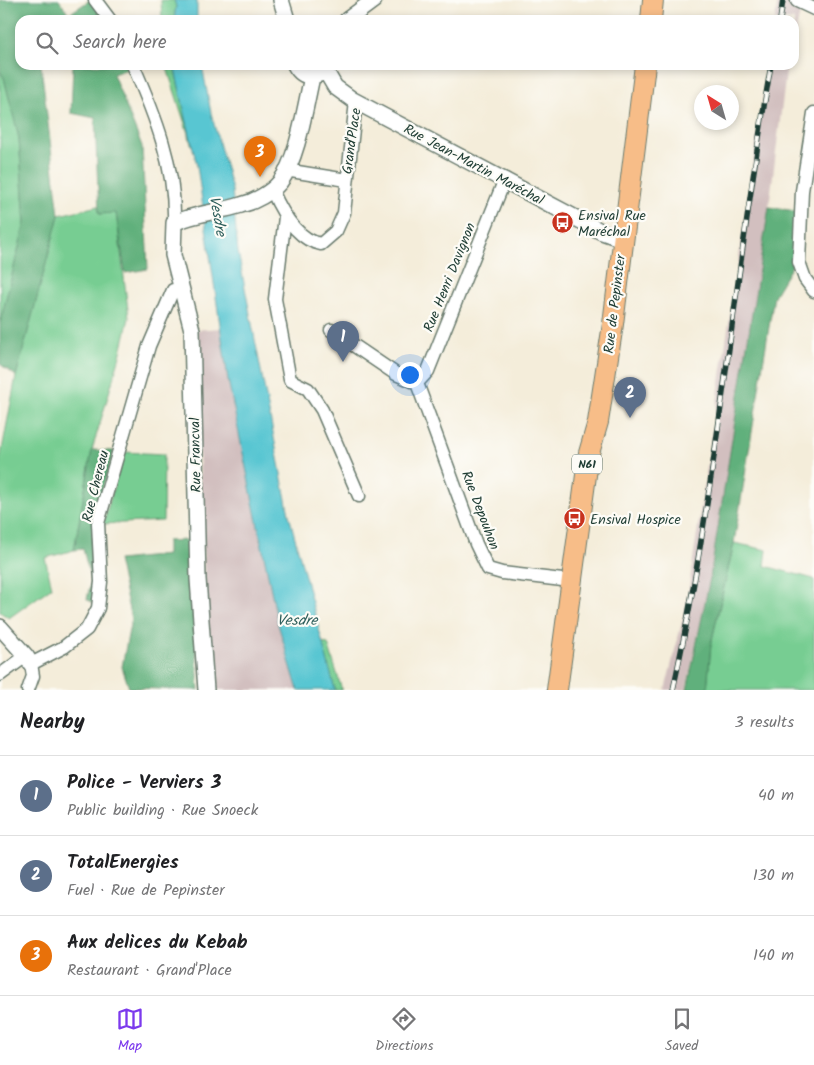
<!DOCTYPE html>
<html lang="en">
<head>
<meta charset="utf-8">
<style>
  body { margin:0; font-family:Kalam,sans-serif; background:#f6f6f6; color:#202124 }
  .compass { position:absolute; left:694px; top:85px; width:45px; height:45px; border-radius:50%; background:#fff; box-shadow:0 2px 8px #0003; rotate:323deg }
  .you { position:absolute; left:409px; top:374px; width:18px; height:18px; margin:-12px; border:4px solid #fff; border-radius:50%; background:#1a73e8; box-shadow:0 0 0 8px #1a73e833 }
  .badge { display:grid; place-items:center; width:32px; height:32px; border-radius:50%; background:#7c3aed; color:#fff; font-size:16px; font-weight:700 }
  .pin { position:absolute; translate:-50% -41px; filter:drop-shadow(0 1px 2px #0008) }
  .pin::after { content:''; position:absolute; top:26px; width:18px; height:15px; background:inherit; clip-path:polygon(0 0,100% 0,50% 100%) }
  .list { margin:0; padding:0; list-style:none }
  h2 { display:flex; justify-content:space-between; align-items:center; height:65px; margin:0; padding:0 20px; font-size:21px }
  h2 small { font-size:16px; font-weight:400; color:#757577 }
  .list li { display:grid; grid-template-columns:32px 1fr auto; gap:15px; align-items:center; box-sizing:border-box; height:80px; padding:0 20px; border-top:1px solid #e0e0e0 }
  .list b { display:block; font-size:19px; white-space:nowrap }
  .list p { margin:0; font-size:16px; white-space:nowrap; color:#757577 }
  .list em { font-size:16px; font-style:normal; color:#757577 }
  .icon { flex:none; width:28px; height:28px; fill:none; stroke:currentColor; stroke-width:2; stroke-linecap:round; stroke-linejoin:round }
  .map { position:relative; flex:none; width:814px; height:690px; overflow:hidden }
  .search { position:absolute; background:#fff; box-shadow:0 2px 8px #0003; left:15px; right:15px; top:15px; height:55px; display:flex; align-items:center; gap:12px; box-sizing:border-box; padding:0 18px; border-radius:15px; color:#757577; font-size:19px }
  .sheet { height:305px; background:#fff }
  nav { display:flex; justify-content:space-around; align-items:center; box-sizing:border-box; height:70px; border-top:1px solid #e0e0e0; background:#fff; font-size:14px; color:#757577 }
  nav a { display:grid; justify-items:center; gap:2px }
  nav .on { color:#7c3aed }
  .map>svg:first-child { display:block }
</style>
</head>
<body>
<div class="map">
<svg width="814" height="690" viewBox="0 0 814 690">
  <rect width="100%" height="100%" fill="#fdfcf7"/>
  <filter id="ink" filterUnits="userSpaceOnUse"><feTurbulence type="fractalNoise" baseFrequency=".02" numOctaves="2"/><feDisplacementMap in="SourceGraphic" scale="10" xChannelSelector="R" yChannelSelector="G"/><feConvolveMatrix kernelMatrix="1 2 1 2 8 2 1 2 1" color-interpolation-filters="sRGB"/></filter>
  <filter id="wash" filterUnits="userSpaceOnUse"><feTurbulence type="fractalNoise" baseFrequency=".0096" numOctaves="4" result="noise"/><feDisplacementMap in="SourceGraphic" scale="20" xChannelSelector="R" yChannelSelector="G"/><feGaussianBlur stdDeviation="1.12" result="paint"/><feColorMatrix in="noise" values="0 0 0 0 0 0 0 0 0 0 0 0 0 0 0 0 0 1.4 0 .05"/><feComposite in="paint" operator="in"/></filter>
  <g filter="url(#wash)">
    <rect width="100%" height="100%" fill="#f4edda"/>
    <path fill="#d2bfbf" d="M778,0H803L794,39V20H775Z
      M768,65H787L769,207L710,578L686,690H665L686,606Z
      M221,328L228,380L278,624L298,690H209L194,330Z"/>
    <path fill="#77cd92" stroke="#4b8563" d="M161,0H174L176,6L174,20H162Z
      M166,65H174L192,146Z
      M0,71L4,78L19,138L25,223L0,323Z
      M98,206L100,214L116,212L129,318L120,356L92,450L74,550L45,558L52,587L9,618L0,612V460L16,376L59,215Z
      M124,452L164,454L163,521L103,524Z
      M734,543L767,550L765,566L814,579V690H707L711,644Z
      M322,643L328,644L342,690H335Z"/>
    <path fill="#61b07c" stroke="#407658" d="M0,0H59L69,14L90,0L106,20H20V65H41L59,215L16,376L0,364V323L25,223L19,138L4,78L0,71Z
      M73,65H131L132,67L113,74L142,146L148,269L125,273L116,213L99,214L95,118L71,113Z
      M769,207L796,211L792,266L774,296L734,543L711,644L707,690H687L710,578Z
      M92,450L114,451L96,510L91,552L97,580L93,603L87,599L91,581L83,549L74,550Z
      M189,540L199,690L129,688L122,667L131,619L118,560L167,555V541Z"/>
    <path fill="#59c6d2" stroke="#3c8283" d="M174,0H197V20H174L176,6Z
      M174,65H202L211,113L232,190L238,252L289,515L335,690H298L278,624L228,380L197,166Z"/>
  </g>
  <g filter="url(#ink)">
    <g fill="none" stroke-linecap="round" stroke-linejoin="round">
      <defs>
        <path id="minor" d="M95,0L110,20
          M797,1L814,9
          M133,65C155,115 176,168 174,223
          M814,113L802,191L799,262L805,279L814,291
          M285,170L347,180
          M272,190C281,211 297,240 321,244L336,231L344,213L356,101
          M285,217L275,299L290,380L308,389L322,410L359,496
          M331,330L396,374L417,383
          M417,383L476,544L488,569L502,573L571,581
          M417,383L428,371L505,179
          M0,675L26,656
          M28,690L33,676L31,664L64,647L87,629L98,608L101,582L98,523L149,346L173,290"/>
        <path id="tertiary" d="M281,0L287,20
          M347,20L374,0
          M295,65C301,76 309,78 320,74
          M325,70L335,87L353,100L602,232L622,239
          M0,627L26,656L31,664
          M206,690L198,579L192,330L173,255L174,223C195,213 219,212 241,205C254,202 271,193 280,182C298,158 305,107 312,77"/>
        <path id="primary" d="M651,20L653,0
          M557,690L589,453L598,422L613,324L645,65"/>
      </defs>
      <use href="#minor" stroke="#6a7b6e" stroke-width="15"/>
      <use href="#tertiary" stroke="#6a7b6e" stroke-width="18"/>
      <use href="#primary" stroke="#6a7b6e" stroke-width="22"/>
      <use href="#minor" stroke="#fff" stroke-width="12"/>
      <use href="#tertiary" stroke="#fff" stroke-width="15"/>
      <use href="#primary" stroke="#f7bd88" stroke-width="20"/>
      <defs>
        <path id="rail" d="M780,20L783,0
          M673,690C718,484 734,273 771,65"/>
      </defs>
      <use href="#rail" stroke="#1f3d34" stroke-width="5.5"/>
      <use href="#rail" stroke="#fdfcf7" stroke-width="4" stroke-dasharray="11" stroke-linecap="butt"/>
    </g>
  </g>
  <defs>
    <symbol id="bus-disc" viewBox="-11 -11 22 22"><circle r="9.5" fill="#c8321e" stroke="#fdfcf7"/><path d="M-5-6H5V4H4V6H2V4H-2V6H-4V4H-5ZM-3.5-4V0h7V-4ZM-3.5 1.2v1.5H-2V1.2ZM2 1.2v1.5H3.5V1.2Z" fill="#fff"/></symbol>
  </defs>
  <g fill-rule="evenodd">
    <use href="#bus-disc" x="550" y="210" width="25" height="25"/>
    <use href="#bus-disc" x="562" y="506" width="25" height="25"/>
  </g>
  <g text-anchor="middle" stroke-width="4.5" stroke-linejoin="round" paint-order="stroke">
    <rect fill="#fdfcf7" stroke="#62766e" stroke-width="1" x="572" y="454.5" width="30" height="19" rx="4"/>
    <g font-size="12" font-weight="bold" fill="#1f3d34">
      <text x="587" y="468">N61</text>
    </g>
    <g font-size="14" fill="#1f3d34" stroke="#fdfcf7">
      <text transform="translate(351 141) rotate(-82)" y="5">Grand'Place</text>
      <text transform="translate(474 164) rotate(28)" y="5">Rue Jean-Martin Maréchal</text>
      <text transform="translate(449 277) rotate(-68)" y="5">Rue Henri Davignon</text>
      <text transform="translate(614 304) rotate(-83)" y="5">Rue de Pepinster</text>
      <text transform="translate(195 455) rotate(-91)" y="5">Rue Francval</text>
      <text transform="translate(95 486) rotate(-76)" y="5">Rue Chereau</text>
      <text transform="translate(481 510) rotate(69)" y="5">Rue Depouhon</text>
    </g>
    <g font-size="14" fill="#1f3d34" stroke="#fdfcf7" text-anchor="start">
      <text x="578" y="220">Ensival Rue<tspan x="578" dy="16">Maréchal</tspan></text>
      <text x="590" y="524">Ensival Hospice</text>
    </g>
    <g font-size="15" font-style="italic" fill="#2e5f5c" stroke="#fdfcf7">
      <text transform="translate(218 216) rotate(80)" y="5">Vesdre</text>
      <text x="297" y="625">Vesdre</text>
    </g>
  </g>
</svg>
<svg class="compass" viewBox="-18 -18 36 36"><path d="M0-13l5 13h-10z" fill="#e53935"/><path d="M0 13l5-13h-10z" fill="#757577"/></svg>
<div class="you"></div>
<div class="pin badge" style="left:343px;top:362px;background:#5c6f8a">1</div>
<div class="pin badge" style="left:630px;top:418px;background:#5c6f8a">2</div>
<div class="pin badge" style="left:260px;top:177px;background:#e8710a">3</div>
<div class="search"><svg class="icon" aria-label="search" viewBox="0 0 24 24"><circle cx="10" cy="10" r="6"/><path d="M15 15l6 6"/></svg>Search here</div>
</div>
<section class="sheet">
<h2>Nearby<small>3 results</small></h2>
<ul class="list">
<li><span class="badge" style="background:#5c6f8a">1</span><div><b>Police - Verviers 3</b><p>Public building · Rue Snoeck</p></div><em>40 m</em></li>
<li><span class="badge" style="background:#5c6f8a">2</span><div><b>TotalEnergies</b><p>Fuel · Rue de Pepinster</p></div><em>130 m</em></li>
<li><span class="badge" style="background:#e8710a">3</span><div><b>Aux delices du Kebab</b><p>Restaurant · Grand'Place</p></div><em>140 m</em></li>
</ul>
</section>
<nav>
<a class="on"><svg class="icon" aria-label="map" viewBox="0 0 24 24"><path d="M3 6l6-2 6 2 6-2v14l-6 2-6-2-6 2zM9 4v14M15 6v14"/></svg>Map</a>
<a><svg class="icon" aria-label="directions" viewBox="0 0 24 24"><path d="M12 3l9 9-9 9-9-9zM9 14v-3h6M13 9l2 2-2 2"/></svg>Directions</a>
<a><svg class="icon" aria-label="saved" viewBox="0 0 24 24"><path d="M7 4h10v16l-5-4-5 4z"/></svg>Saved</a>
</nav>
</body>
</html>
